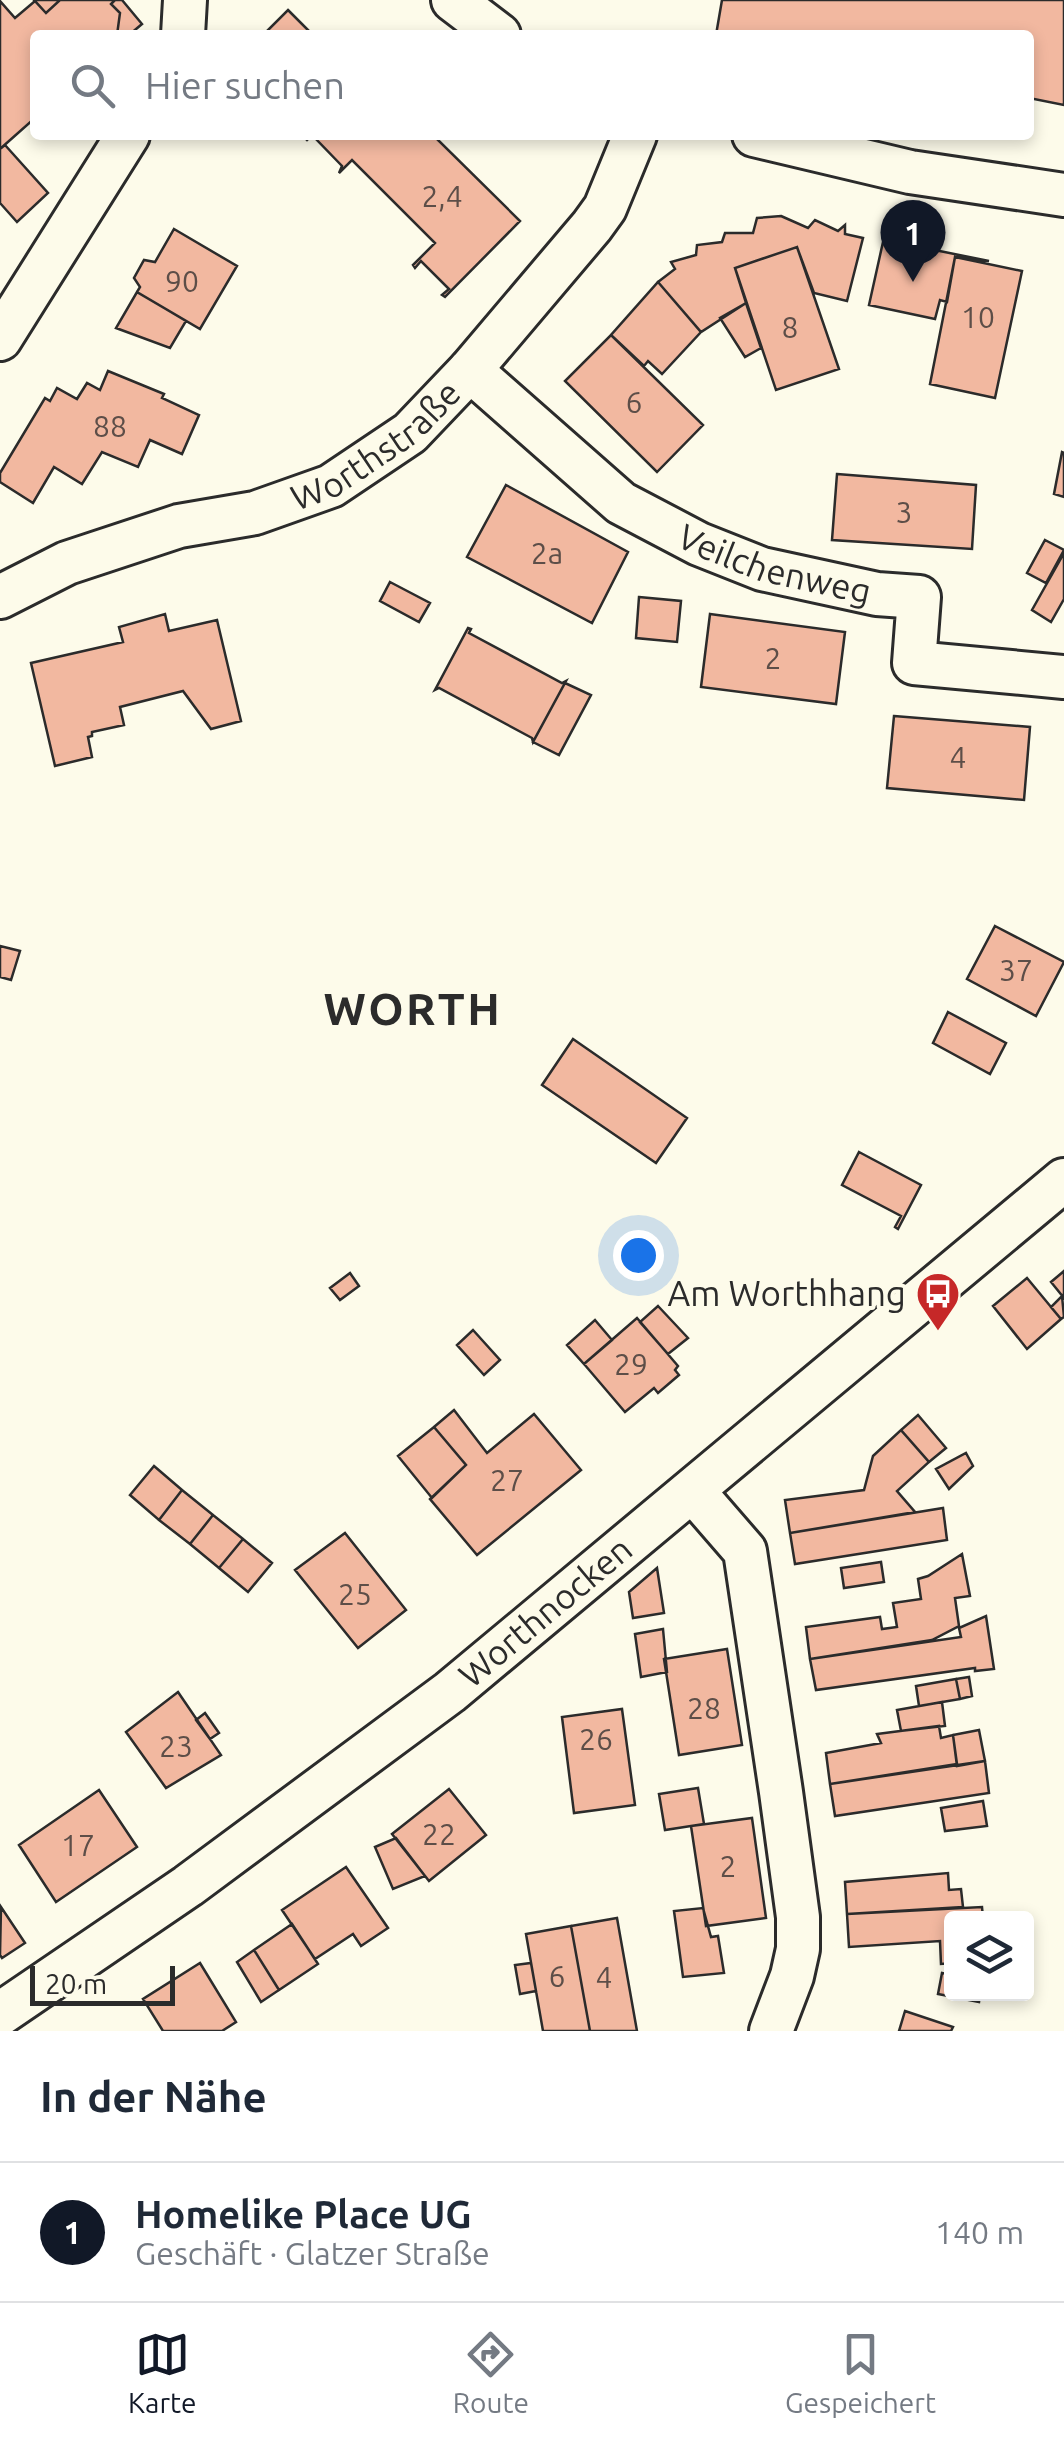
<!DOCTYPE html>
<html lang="de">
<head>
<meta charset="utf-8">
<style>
  body { margin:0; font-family:Ubuntu,sans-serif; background:#f2f2f3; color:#1f2937 }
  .controls { position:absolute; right:30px; bottom:30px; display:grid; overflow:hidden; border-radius:10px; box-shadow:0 5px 15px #0003 }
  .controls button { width:90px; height:90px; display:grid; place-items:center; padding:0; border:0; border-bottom:2px solid #e0e1e3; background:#fff; color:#1f2937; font:50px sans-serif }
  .scale { position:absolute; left:30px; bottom:25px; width:145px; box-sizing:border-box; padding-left:10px; border:5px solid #2b2b2b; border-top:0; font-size:28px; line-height:35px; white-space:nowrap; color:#2b2b2b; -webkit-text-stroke:8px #fdfbea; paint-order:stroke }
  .you { position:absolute; left:638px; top:1255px; width:35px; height:35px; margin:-25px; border:8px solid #fff; border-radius:50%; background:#1a73e8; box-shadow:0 0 0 15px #1a73e833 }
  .badge { display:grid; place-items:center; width:65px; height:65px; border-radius:50%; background:#111827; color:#fff; font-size:32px; font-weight:700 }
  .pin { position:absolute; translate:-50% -82px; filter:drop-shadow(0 2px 5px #0008) }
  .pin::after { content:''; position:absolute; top:52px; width:35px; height:30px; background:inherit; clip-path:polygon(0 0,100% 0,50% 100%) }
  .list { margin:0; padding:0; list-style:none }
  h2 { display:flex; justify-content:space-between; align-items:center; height:130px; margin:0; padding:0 40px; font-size:42px }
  h2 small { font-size:32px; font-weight:400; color:#747a83 }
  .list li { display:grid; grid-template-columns:65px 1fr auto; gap:30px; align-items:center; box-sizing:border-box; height:140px; padding:0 40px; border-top:2px solid #e0e1e3 }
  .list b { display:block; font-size:38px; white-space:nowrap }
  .list p { margin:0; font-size:32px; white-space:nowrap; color:#747a83 }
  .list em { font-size:32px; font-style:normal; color:#747a83 }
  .icon { flex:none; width:55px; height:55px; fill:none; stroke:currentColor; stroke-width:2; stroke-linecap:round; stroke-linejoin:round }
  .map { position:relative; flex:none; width:1064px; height:2031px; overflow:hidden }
  .search { position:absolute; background:#fff; box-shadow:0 5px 15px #0003; left:30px; right:30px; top:30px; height:110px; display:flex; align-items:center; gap:25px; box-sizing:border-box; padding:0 35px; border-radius:10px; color:#747a83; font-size:38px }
  .sheet { height:270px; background:#fff }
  nav { display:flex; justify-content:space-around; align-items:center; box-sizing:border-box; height:140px; border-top:2px solid #e0e1e3; background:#fff; font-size:28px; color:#747a83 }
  nav a { display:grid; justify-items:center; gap:5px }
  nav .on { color:#111827 }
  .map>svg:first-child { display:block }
</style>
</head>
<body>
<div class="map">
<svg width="1064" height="2031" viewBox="0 0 1064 2031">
  <rect width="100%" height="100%" fill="#fdfbea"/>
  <path fill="#f2b8a0" stroke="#2b2b2b" stroke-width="2.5" d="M34,0H60L46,13Z
    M60,0H115L111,4L120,13L117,35H35V118L0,149V1L15,18L35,1L46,13Z
    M115,0H122L142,24L129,35H117L120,13L111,4Z
    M722,0H1064V105L1029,98V35H716Z
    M288,10L313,35H263Z
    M308,135H433L520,221L445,297L442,295L449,289L421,261L415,268L413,265L435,243L352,160L339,173L342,166L312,135L307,140L305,138Z
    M5,145L48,193L17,222L0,203V149Z
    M781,216L808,228L815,220L838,231L845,225V234L863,238L847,301L814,293L797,247L735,268L746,303L701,332L658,282L675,269L671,262L696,255L697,245L722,242L725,233H753L757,218Z
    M174,229L237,266L200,329L137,292L140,287L134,278L144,260L155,262Z
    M883,242L905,244L989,261L955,257L947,302L940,300L935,319L869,305Z
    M797,247L839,369L776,390L735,268Z
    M955,257L1022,271L995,398L930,384Z
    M658,282L701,332L662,374L648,361L644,366L611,335Z
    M137,292L186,321L170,348L116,328Z
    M746,303L761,348L745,357L720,318Z
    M611,335L703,425L657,472L565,381Z
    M108,371L164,394L162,398L199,415L182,454L150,440L138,467L102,452L82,484L54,467L33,503L0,482V473L45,398L50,401L57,388L77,399L87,383L100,390Z
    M1062,452L1064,453V497L1054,494Z
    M837,474L976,485L972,549L832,540Z
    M506,485L628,552L592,623L467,557Z
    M1045,540L1064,550L1046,583L1027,573Z
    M1064,553V599L1051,622L1032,610Z
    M390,582L430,603L419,622L380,601Z
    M639,597L681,601L677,642L636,638Z
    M165,614L169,631L217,620L241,721L211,729L183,691L120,707L124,725L92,732V736L88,737L92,757L55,766L31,663L123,642L119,627Z
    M710,614L845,632L836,704L701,687Z
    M468,628L471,629L469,633L562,683L566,681L533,742L532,738L439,688L435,690Z
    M565,683L591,695L559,755L533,742Z
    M894,716L1030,727L1024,800L887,788Z
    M995,926L1064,962L1036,1016L967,979Z
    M0,946L20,951L11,980L0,977Z
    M948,1012L1006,1043L990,1074L933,1043Z
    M573,1039L687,1118L656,1163L542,1085Z
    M859,1152L921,1185L898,1229L895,1227L901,1216L842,1185Z
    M1064,1271V1298L1051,1282Z
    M350,1273L359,1286L340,1300L330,1288Z
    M1027,1278L1061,1319L1027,1349L993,1306Z
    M1062,1296L1064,1317L1061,1319L1051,1307Z
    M658,1306L688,1338L668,1354L640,1322Z
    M637,1318L678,1366L675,1370L679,1375L658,1393L654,1388L625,1412L584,1364Z
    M595,1320L612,1340L584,1364L567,1345Z
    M473,1330L500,1360L484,1375L457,1345Z
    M454,1410L487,1453L534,1414L581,1470L477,1555L430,1499L466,1465L434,1427Z
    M918,1415L946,1448L929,1462L901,1430Z
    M434,1427L466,1465L432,1498L398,1456Z
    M901,1430L929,1462L897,1491L915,1512L790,1533L785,1500L864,1490L873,1456Z
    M966,1453L973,1466L949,1489L936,1469Z
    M154,1466L182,1490L159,1520L130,1495Z
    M182,1490L213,1515L190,1544L159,1520Z
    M943,1508L947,1540L795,1564L790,1533Z
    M213,1515L243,1539L219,1568L190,1544Z
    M345,1533L406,1610L358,1648L295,1570Z
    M243,1539L272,1563L248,1592L219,1568Z
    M962,1554L970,1596L955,1598L959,1626L932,1640L810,1659L806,1627L880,1617L882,1629L897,1627L893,1603L921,1599L918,1579L928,1576Z
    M881,1562L884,1582L844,1588L841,1568Z
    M657,1568L664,1613L633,1618L629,1592Z
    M986,1616L994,1669L975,1671V1668L816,1690L810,1659L961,1637L959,1628Z
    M663,1629L667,1672L641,1677L635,1634Z
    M727,1649L742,1745L679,1755L664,1659Z
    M969,1677L972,1696L960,1699L956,1679Z
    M956,1679L960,1699L919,1706L916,1686Z
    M178,1692L221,1755L166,1788L126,1732Z
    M942,1702L945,1726L901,1731L897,1710Z
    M622,1709L635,1805L574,1813L562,1717Z
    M205,1713L219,1733L210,1739L196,1720Z
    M939,1726L941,1738L953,1735L957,1764L830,1784L826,1753L881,1743L877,1734Z
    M979,1730L985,1761L957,1766L953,1735Z
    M985,1761L989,1793L835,1816L830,1784Z
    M698,1788L704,1824L665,1830L659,1794Z
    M449,1789L486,1835L429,1881L392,1834Z
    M99,1790L137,1847L56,1902L19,1845Z
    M983,1801L987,1826L945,1831L941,1808Z
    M752,1818L766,1918L706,1926L691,1826Z
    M396,1838L425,1876L393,1889L375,1847Z
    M346,1867L388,1928L361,1946L353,1934L315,1959L282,1910Z
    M948,1873L949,1890L961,1889L963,1907L847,1914L845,1882Z
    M1,1907L25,1943L2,1958L0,1955Z
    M982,1907L983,1918H952V1963L941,1964L940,1941L849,1947L847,1914Z
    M703,1908L711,1937L718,1936L724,1973L683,1977L674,1911Z
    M617,1918L637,2031H590L571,1926Z
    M292,1924L318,1964L279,1990L254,1950Z
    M571,1926L590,2031H543L526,1934Z
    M254,1950L279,1990L261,2002L237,1962Z
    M200,1963L236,2022L222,2031H163L143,1999Z
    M531,1963L536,1991L520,1994L515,1965Z
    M942,1973L952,1975V1994H980L979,2002L938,1994Z
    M905,2011L953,2027L951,2031H899Z"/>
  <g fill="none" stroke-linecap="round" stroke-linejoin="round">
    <defs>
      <g id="street">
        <path d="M453,0L499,35"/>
        <path d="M183,35L185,0"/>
        <path d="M754,135L910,172L1064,195"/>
        <path d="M0,339L128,135"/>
        <path id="s1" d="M470,370L621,503L699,544L762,569L877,594L919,597L914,663L1064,677"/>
        <path id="s2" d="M0,597L67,563L179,526L255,513L331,486L410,433L470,370L592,226L605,208L635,135"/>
        <path d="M693,1491L745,1551L781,1792L798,1917V1949L792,1976L771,2031"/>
        <path id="s3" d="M0,2014L188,1886L450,1692L1064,1180"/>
      </g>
    </defs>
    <use href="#street" stroke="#2b2b2b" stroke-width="48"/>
    <use href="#street" stroke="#fdfbea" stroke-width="42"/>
  </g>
  <defs>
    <symbol id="bus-pin" viewBox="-11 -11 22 30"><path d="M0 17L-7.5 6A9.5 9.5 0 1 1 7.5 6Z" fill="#c62828" stroke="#fdfbea"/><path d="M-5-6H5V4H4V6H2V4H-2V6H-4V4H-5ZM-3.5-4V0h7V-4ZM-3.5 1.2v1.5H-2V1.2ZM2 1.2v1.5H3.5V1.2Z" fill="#fff"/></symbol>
  </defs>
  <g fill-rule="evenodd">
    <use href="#bus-pin" x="913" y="1269" width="50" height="68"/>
  </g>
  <g text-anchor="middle" stroke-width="8" stroke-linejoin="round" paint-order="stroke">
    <g font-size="30" fill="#5d4e48">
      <text x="442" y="207">2,4</text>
      <text x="182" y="292">90</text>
      <text x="978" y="328">10</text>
      <text x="790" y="338">8</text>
      <text x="634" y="413">6</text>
      <text x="110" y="437">88</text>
      <text x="904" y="523">3</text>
      <text x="547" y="564">2a</text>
      <text x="773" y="669">2</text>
      <text x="958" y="768">4</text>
      <text x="1016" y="981">37</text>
      <text x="631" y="1375">29</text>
      <text x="507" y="1491">27</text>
      <text x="355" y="1605">25</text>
      <text x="704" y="1719">28</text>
      <text x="596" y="1750">26</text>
      <text x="176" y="1757">23</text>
      <text x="439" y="1845">22</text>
      <text x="78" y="1856">17</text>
      <text x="728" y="1877">2</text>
      <text x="557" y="1987">6</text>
      <text x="604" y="1988">4</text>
    </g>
    <g font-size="35" fill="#2b2b2b" stroke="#fdfbea">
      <text dy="12" stroke="none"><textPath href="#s2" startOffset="410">Worthstraße</textPath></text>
      <text dy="12" stroke="none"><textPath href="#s1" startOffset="368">Veilchenweg</textPath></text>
      <text dy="12" stroke="none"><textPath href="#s3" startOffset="678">Worthnocken</textPath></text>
    </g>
    <g font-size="35" fill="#2b2b2b" stroke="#fdfbea" text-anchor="end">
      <text x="906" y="1306">Am Worthhang</text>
    </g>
    <g font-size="45" font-weight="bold" letter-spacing="2.5" fill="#2b2b2b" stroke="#fdfbea">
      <text x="413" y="1025">WORTH</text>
    </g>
  </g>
</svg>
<div class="controls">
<button><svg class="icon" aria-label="layers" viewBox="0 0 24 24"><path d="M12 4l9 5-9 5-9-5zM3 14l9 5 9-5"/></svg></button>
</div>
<div class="scale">20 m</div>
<div class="you"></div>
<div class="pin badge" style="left:913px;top:282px">1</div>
<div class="search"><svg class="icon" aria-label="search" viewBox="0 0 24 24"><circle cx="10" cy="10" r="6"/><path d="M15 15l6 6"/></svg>Hier suchen</div>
</div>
<section class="sheet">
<h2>In der Nähe<small></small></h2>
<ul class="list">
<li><span class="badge">1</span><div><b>Homelike Place UG</b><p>Geschäft · Glatzer Straße</p></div><em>140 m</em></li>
</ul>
</section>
<nav>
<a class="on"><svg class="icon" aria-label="map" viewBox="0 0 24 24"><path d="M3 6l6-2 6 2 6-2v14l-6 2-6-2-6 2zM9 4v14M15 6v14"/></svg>Karte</a>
<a><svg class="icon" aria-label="directions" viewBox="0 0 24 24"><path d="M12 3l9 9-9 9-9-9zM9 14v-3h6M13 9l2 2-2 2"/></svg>Route</a>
<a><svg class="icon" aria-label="saved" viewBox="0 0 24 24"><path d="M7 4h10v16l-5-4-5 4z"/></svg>Gespeichert</a>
</nav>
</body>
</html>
